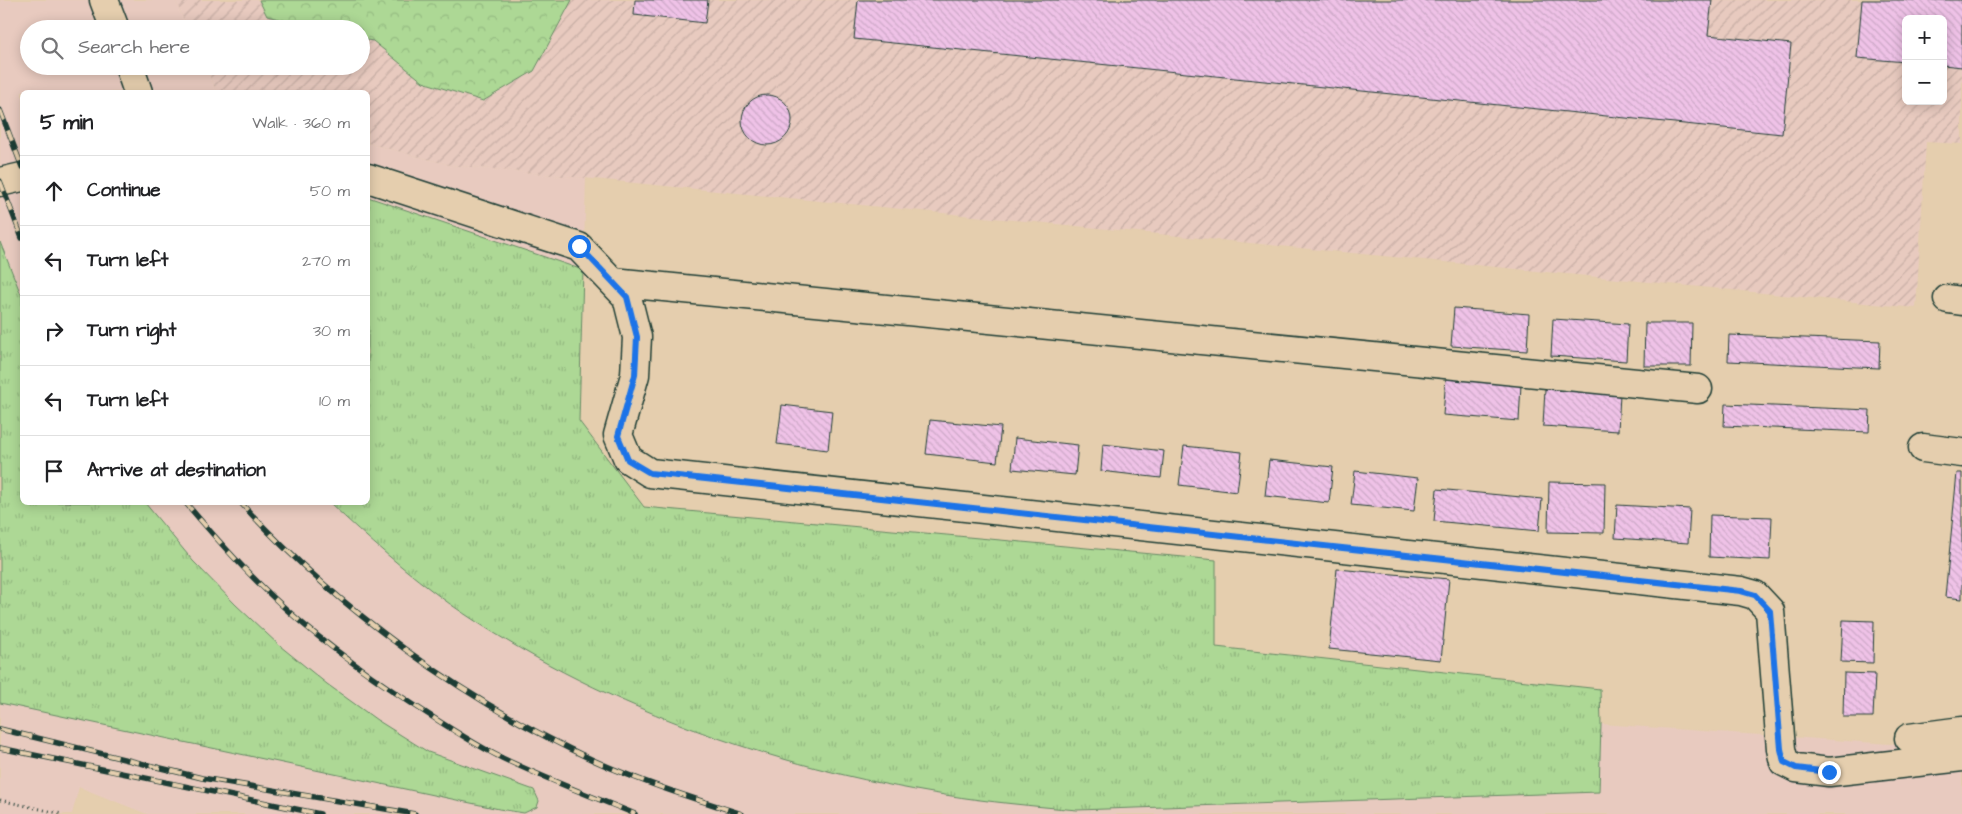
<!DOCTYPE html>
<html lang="en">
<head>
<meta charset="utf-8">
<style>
  body { margin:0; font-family:"Architects Daughter",sans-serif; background:#f6f6f6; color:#202124 }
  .controls { position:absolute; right:15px; top:15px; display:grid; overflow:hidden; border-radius:8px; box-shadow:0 2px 12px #0003 }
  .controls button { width:45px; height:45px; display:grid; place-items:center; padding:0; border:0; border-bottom:1px solid #e0e0e0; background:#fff; color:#202124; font:25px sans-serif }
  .stop { position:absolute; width:15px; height:15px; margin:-11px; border:4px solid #1a73e8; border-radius:50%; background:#fff }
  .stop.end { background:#1a73e8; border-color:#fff; box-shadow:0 1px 5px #0008 }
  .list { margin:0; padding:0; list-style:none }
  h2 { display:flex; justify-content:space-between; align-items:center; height:65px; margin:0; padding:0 20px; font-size:21px }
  h2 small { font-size:16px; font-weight:400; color:#757577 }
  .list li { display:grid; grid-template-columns:32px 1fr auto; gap:15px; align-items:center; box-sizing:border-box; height:70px; padding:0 20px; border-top:1px solid #e0e0e0 }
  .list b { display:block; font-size:19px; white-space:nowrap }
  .list em { font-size:16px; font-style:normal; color:#757577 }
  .icon { flex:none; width:28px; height:28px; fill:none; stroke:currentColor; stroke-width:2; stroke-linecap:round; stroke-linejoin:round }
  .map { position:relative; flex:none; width:1962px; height:814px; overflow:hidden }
  .search { position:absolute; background:#fff; box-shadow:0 2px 12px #0003; left:20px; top:20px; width:350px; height:55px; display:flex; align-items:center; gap:12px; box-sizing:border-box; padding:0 18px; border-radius:28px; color:#757577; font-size:19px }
  .panel { position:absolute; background:#fff; box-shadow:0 2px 12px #0003; left:20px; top:90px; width:350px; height:415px; border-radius:8px }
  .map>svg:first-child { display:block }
</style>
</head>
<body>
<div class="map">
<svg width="1962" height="814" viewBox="0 0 1962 814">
  <defs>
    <pattern id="industrial-furrows" width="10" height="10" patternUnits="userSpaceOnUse" patternTransform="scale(1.25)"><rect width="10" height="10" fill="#e8cabf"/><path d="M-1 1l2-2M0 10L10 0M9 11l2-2" fill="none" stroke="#c7aea5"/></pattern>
    <pattern id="grass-tufts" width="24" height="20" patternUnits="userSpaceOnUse" patternTransform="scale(1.25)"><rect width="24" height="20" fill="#add895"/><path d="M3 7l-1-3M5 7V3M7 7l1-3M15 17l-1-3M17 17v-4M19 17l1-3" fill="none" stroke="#94ba81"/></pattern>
    <pattern id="forest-crowns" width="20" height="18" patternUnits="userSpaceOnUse" patternTransform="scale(1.25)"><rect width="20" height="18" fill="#add895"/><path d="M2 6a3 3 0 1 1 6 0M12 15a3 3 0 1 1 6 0" fill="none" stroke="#94ba81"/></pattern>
    <pattern id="building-back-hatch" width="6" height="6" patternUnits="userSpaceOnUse" patternTransform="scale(1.25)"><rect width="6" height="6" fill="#efc2e7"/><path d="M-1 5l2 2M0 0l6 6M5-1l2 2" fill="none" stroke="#cca8c7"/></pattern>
  </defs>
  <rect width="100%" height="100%" fill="#e5ceae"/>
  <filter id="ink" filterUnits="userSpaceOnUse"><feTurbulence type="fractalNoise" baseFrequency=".02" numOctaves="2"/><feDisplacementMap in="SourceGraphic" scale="10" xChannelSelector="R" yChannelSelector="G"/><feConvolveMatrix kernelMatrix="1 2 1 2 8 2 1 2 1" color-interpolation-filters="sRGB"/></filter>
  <g filter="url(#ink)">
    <path fill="#e8cabf" d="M0,0H175L188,29H29V66H205L217,92H22V502H368V143L450,165L586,178L579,421L644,507L1216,560V647L1600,689L1601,724L1890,744L1962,737V814H147L79,787L72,814H12L0,812Z"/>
    <path fill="url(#industrial-furrows)" fill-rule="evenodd" d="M175,0H1962V144L1926,142L1916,308L450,165L368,143V92H217L205,66H361V29H188ZM1906,19H1943V101H1906Z"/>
    <path fill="url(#grass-tufts)" stroke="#668a64" d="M368,197L583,270L579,421L644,507L1216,560V647L1600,689L1601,724L1599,792L1077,810C1033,806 989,802 945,795C774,768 593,704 450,604C407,573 368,539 330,503L368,502Z
      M0,242L22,297V502L145,503L193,561L236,605L280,646L327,684L377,720L428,752L534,790L539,801L537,807L524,813L499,809L0,703Z"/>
    <path fill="url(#forest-crowns)" stroke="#668a64" d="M259,0H572L534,71L483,101L423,82L373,41L361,39V29H319L267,16Z"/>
    <path fill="url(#building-back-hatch)" stroke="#1f3d34" d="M635,0H708L705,23L634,15Z
      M858,0H1712L1708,35L1791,44L1782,134L854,39Z
      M1862,0H1962V67L1943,65V19H1906V62L1857,58Z
      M742 120a25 25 0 1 1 50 0a25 25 0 1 1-50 0Z
      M1454,308L1529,314L1527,351L1451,346Z
      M1553,319L1628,324L1626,361L1551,356Z
      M1645,323H1692L1691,366H1644Z
      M1729,335L1880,341L1879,368L1728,361Z
      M1446,378L1521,384L1519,421L1443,415Z
      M1545,389L1620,394L1618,431L1543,426Z
      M1725,404L1870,410L1869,432L1724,426Z
      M782,405L832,411L828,450L777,444Z
      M930,420L1001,427L997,462L926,454Z
      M1015,438L1078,445L1075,475L1012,469Z
      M1103,444L1164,451L1161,478L1101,471Z
      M1184,446L1242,452L1237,492L1179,485Z
      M1269,460L1333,467L1329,503L1265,496Z
      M1355,471L1418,478L1414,511L1351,505Z
      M1957,473H1962V599L1945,597Z
      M1549,482L1605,483L1604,533L1548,532Z
      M1437,489L1542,499L1539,531L1434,521Z
      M1617,505L1690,509L1688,543L1615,538Z
      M1710,515L1772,517L1770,560L1709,557Z
      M1337,569L1449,579L1441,660L1329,649Z
      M1843,620L1874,621L1873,663L1841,662Z
      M1844,673L1875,674L1873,717H1843Z"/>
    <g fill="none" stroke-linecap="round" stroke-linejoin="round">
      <defs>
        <path id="minor" d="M104,0L115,29
          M129,66L138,92
          M368,178L579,247L627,297L637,337L635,375L618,435L628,459L650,473L1741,591L1755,595L1770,611L1781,749L1784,762L1796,768L1829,772L1962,757
          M0,182L22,177
          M613,282L1698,389
          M1948,299L1962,301
          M1923,448L1962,453
          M1909,738L1962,731"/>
      </defs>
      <use href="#minor" stroke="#1f3d34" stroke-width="31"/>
      <path stroke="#1f3d34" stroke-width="3" stroke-dasharray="1 4" stroke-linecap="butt" d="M0,800L62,814"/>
      <use href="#minor" stroke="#e5ceae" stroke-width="28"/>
      <defs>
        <path id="rail" d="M0,110L22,167
          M0,181L22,238
          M185,502C213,535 242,568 273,597C316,638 365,673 414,705C443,724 472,743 502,758C546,779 591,796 635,814
          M240,502C339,610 460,698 593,760C641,782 692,798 742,814
          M0,729L202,778L415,814
          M0,748L320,814"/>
      </defs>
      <use href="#rail" stroke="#1f3d34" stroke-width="5.5"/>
      <use href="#rail" stroke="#e5ceae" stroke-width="4" stroke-dasharray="11" stroke-linecap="butt"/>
    </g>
  </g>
  <g fill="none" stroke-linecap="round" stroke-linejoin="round" filter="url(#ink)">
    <path stroke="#1a73e8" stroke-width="6" d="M579,246L627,297L637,337L635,375L618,436L628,460L650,473L1741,591L1755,595L1770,611L1781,749L1784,762L1796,768L1829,772"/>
  </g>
</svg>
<div class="controls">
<button>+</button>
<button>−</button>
</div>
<div class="stop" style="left:579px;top:246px"></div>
<div class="stop end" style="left:1829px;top:772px"></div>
<div class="search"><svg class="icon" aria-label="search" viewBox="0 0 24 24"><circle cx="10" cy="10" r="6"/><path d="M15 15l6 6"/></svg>Search here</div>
<section class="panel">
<h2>5 min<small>Walk · 360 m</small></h2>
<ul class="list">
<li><svg class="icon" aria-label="ahead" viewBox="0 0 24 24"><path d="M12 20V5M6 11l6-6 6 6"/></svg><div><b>Continue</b></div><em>50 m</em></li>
<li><svg class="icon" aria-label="left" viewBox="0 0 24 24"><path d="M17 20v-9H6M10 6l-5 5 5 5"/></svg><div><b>Turn left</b></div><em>270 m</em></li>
<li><svg class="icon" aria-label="right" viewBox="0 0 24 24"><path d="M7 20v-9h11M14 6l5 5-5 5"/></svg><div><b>Turn right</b></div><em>30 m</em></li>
<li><svg class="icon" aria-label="left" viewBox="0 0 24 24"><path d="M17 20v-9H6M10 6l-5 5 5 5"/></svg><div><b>Turn left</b></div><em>10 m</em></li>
<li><svg class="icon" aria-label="arrive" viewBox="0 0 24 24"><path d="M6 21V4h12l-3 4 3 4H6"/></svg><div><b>Arrive at destination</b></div></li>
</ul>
</section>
</div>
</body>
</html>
